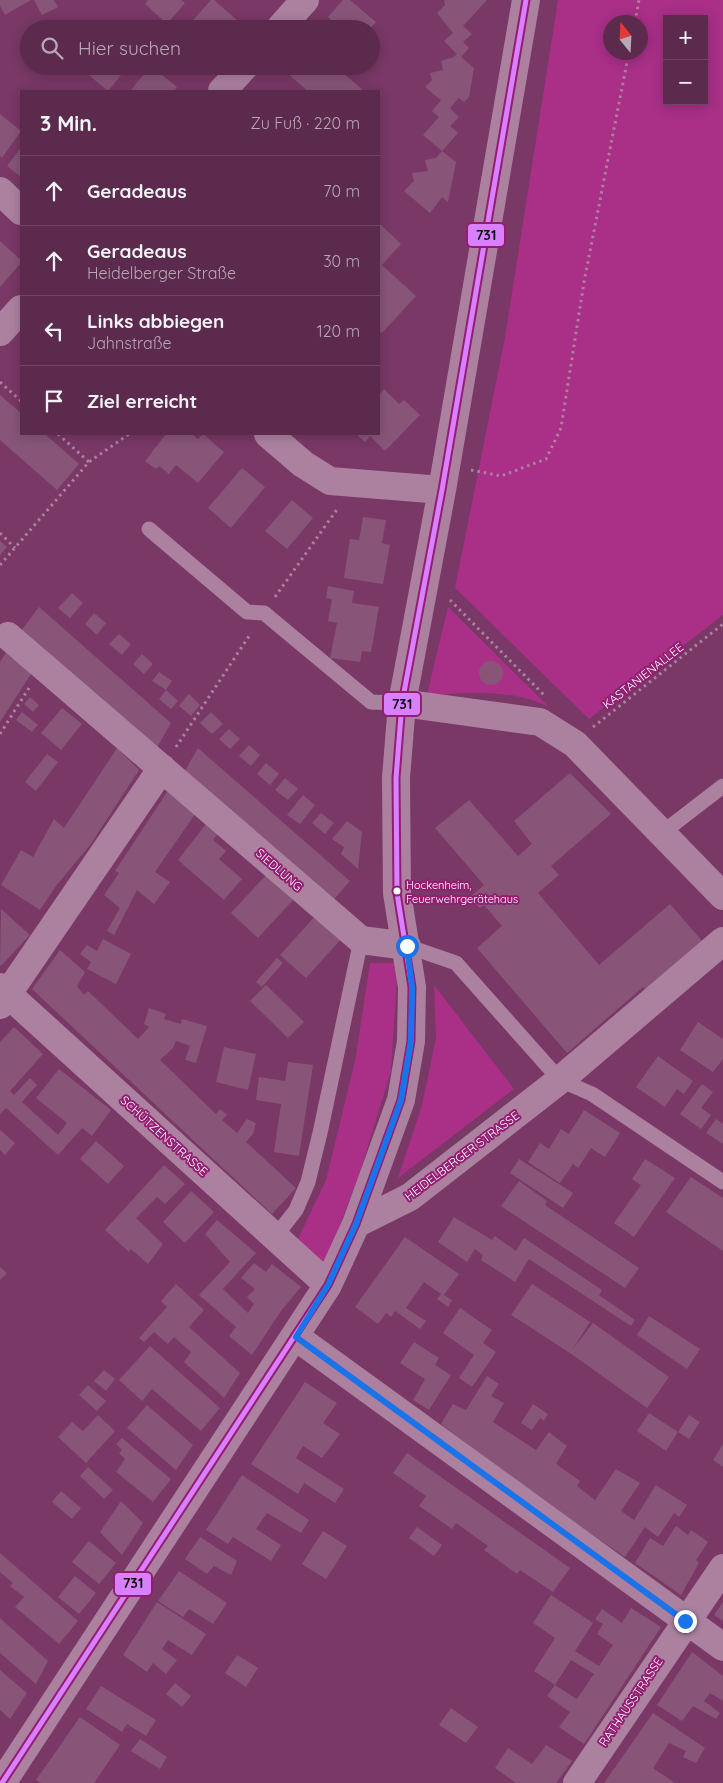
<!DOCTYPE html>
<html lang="de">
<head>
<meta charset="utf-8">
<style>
  body { margin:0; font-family:Quicksand,sans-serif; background:#613253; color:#f1f3f6 }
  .controls { position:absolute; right:15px; top:15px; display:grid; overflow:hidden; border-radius:0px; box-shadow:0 2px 12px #0003 }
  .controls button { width:45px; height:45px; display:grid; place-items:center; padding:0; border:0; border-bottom:1px solid #704664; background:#5b2a4c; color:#f1f3f6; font:25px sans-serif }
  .compass { position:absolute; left:603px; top:15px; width:45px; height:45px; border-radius:50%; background:#5b2a4c; box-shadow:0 2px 12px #0003; rotate:342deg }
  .stop { position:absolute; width:15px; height:15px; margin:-11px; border:4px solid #1a73e8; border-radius:50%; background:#fff }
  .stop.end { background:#1a73e8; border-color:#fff; box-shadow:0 1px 5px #0008 }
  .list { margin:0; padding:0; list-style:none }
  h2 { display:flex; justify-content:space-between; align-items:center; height:65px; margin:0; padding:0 20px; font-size:21px }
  h2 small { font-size:16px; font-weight:400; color:#b8a7b5 }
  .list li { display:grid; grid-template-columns:32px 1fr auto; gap:15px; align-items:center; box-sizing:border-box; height:70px; padding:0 20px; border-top:1px solid #704664 }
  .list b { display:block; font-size:19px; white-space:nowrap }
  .list p { margin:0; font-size:16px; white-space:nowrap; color:#b8a7b5 }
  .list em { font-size:16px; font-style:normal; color:#b8a7b5 }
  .icon { flex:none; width:28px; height:28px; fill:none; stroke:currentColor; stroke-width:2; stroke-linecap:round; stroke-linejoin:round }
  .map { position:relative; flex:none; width:723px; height:1783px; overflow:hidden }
  .search { position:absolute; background:#5b2a4c; box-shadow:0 2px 12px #0003; left:20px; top:20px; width:360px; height:55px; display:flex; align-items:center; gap:12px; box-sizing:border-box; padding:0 18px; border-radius:28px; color:#b8a7b5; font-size:19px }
  .panel { position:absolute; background:#5b2a4c; box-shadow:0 2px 12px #0003; left:20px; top:90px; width:360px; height:345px; border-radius:0px }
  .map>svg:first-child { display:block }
</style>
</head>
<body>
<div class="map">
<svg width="723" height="1783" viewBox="0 0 723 1783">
  <rect width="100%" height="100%" fill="#793866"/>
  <path fill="#a92f87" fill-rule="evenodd" d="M558,0H723V615L589,719L455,588L505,337ZM667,19H704V101H667ZM640,22V52H610V22Z
    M448,607L550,708C514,688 467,693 427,695Z
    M370,963H398L391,1071L360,1172L325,1265L297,1241L326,1180L355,1061Z
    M434,985L514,1089L398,1178L422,1105L436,1038Z"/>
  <path fill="#885579" d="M0,0H31L5,15L0,6Z
    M34,0H54L58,7L42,15Z
    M148,0H181L185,3L167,24L145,4Z
    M211,0H214L237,20L229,29H185Z
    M343,0H350L376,22L370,29H341L328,17Z
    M444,0H487L463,26L472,34L463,42L469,48L461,57L474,68L469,97L464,102L459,98L450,108L459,117L450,126L458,133L442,151L423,135L439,117L432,111L441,100L425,87L432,80L430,73L443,70L441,61L454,57L457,54L444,41L453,33L437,13L445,5Z
    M138,22L146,29H133Z
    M88,66H122L126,69L108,91L84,71Z
    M151,66L177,87L174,91H130Z
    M284,66H335L364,91H308L282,69Z
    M0,114L21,131L2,158L0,156Z
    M21,148V177L7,166Z
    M442,151L456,162L448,202L442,197L430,213L404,191L414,181L412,173L428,171L425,160L436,158Z
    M379,223L401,244L382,265L416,296L382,333L379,331Z
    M0,241L21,260V263L0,287Z
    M384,389L399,404L404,400L420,415L385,451L370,436L365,442L356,434H379V395Z
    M0,395L21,413V434H45L79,464L57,490L0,440Z
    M166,434H192L198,439L203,434L224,452L198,483L176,465L169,474L159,466L156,469L145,461Z
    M242,468L265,487L231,528L208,508Z
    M292,500L313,518L287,549L265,531Z
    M363,517L386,520L382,543L390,545L383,584L344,578L350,539L359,540Z
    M0,541L7,547L0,555Z
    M328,586L354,591L352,603L379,607L371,652L362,651L360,662L330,658L337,623L328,621L332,599L326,598Z
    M72,593L83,603L70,618L58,608Z
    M39,607L171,723L155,751L21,631Z
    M94,613L106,623L97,635L85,624Z
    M119,634L131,644L122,655L109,644Z
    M9,648L33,671L0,722V662Z
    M142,654L153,664L144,674L133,664Z
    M479 673a12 12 0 1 1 24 0a12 12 0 1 1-24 0Z
    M159,672L172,681L166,690L152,681Z
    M166,690L178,701L171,709L159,699Z
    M189,694L200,705L191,716L179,706Z
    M30,697L39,705L33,712L24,704Z
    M62,708L82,724L61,750L41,733Z
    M22,712L38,725L32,732L16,720Z
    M211,712L223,724L212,734L200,723Z
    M229,729L240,739L230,749L219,739Z
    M249,745L260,755L251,766L239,756Z
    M117,748L139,770L90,845L56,886L40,910L1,885L21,850L33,857L54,819L64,828Z
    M198,748L350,881L329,905L182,776Z
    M47,754L58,762L36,791L25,782Z
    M266,763L279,774L270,785L257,774Z
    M570,773L611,814L551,866L559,875L538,893L599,965L670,904L703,942L647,991L643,987L567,1053L477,948L502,926L484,905L480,908L470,897L484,885L435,828L469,800L518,856L532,844L514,821Z
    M285,778L298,789L288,800L275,790Z
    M171,786L198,810L155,872L170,882L154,904L137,890L114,935L107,931L120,908L104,895L119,873L115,871Z
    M303,795L315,805L300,824L287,815Z
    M321,813L334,823L325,834L312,823Z
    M209,820L221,830L213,840L226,851L219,859L242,879L224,900L178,860Z
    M347,821L362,832L358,869L341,854L344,847L332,839Z
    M266,875L293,900L258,938L231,913Z
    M1,909L30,935L1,966L0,965Z
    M317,914L343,937L306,978L280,955Z
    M103,939L131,954L116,984L87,969L91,962L80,954L87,945L97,951Z
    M60,950L85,972L77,986L84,995L88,991L138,1039L149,1027L144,1024L149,1008L166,1014L164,1019L181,1024L182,1019L207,1026L196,1063L185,1060L190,1046L176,1041L173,1048L160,1060L216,1114L220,1109L227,1115L222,1120L237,1133L247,1119L256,1123L253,1134L246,1142L296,1188L272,1214L32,989Z
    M277,958L283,963L262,987L256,982Z
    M266,985L304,1022L288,1038L250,1001Z
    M698,1022L723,1039V1059L713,1072L680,1050Z
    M14,1027L43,1054L10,1091L14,1095L30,1078L37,1085L22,1102L58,1135L67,1123L36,1098L59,1069L111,1110L92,1136L82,1128L58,1155L6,1108L0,1114V1042Z
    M224,1047L256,1054L248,1090L216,1082Z
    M658,1056L693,1081L684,1094L677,1089L665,1107L636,1087Z
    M288,1062L313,1065L299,1156L274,1152L281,1104L256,1100L259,1077L285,1081Z
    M702,1084L713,1092L701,1108L711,1115L701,1129L680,1114Z
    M584,1110L620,1133L605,1157L591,1148L578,1168L573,1164L560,1183L528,1162L540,1143L549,1149L561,1129L569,1134Z
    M716,1119L723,1124V1144L706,1133Z
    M0,1130L15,1143L5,1155L0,1150Z
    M96,1141L124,1166L108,1184L80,1159Z
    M519,1159L573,1193L563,1208L510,1173Z
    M645,1159L675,1178L634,1237L614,1223L641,1185L632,1179Z
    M164,1165L185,1184L165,1204L157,1197L136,1218L163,1244L148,1264L131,1249L129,1252L105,1230Z
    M691,1177L723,1198V1251L666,1212Z
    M519,1181L547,1201L545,1205L639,1268L625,1288L501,1206Z
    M191,1191L214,1212L185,1243L163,1222Z
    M454,1217L492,1240L495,1236L516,1251L524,1238L602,1290L599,1295L635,1320L631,1326L529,1259L515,1282L481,1260L483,1255L475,1249L467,1262L438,1242Z
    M217,1220L256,1253L223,1289L248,1313L254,1304L247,1297L255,1289L241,1278L254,1263L266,1272L272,1264L301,1287L281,1311L252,1355L229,1336L236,1327L199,1295L230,1262L205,1234Z
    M405,1237L459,1274L444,1295L452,1300L448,1307L437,1299L441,1294L424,1282L406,1308L426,1321L420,1329L395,1311L391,1317L386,1313L378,1324L355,1307Z
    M0,1267L7,1273L0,1280Z
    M176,1284L204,1310L189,1327L240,1373L224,1398L184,1362L191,1352L174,1337L168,1344L154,1332L144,1342L139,1338L167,1307L161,1301Z
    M532,1284L590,1322L572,1350L593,1323L669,1377L647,1408L570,1353L511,1315Z
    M460,1308L492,1330L483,1343L496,1352L472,1387L459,1378L474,1355L443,1333Z
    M649,1316L700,1349L687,1369L637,1335Z
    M414,1342L439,1358L435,1365L451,1375L429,1410L413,1400L425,1379L400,1363Z
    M150,1346L220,1408L201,1431L152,1389L142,1401L119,1380Z
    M104,1370L115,1379L106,1391L94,1381Z
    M487,1376L499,1384L491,1396L504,1403L493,1422L536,1450L549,1432L559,1440L567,1446L556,1464L580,1481L577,1486L595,1500L616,1469L640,1483L621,1511L634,1520L656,1485L687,1505L679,1517L674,1513L658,1537L645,1527L625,1557L525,1489L441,1424L453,1404L466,1410Z
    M305,1382L337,1403L323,1423L340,1434L322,1458L303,1446L296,1458L344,1489L335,1503L304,1483L298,1494L251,1464Z
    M88,1385L106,1401L97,1411L79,1395Z
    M533,1404L548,1414L544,1421L540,1418L532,1430L521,1423Z
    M147,1405L193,1445L176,1470L127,1428Z
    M649,1413L678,1432L666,1451L637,1431Z
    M98,1415L115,1431L86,1463L58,1437L72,1422L83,1431Z
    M689,1415L700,1422L689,1439L678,1432Z
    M122,1438L171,1479L153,1502L116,1472L125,1459L119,1453L122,1450L116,1444Z
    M723,1444V1467L713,1460Z
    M407,1453L570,1568L553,1592L520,1570L517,1574L484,1550L488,1546L456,1523L452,1529L419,1506L426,1496L393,1473Z
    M88,1467L113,1490L104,1499L80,1476Z
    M242,1475L309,1520L301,1533L267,1513L256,1529L281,1545L271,1561L233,1537L228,1544L206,1530Z
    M61,1491L81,1508L72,1519L52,1502Z
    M121,1501L143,1523L122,1555L100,1532Z
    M676,1526L688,1535L691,1530L708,1542L696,1560L699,1563L681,1595L635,1563L650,1538L663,1546Z
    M417,1527L442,1545L434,1556L409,1538Z
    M323,1531L347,1546L326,1579L302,1564Z
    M200,1537L237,1561L231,1575L214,1566L207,1574L185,1559Z
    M89,1541L116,1563L99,1584L72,1562Z
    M0,1553L78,1621L59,1644L15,1607L24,1597L10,1586L13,1583L0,1572Z
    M179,1571L227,1603L213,1624L189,1609L183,1617L158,1601Z
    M75,1576L96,1593L79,1614L58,1597Z
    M551,1595L593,1623L575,1651L599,1666L613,1645L597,1634L603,1624L595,1619L602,1609L622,1623L631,1608L661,1627L584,1744L559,1727L570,1712L547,1696L555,1685L577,1699L594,1674L571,1660L555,1685L534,1671L555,1638L533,1623Z
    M157,1602L206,1634L192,1655L168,1640L162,1649L177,1660L166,1674L153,1663L147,1672L123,1655Z
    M723,1602V1621L714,1615Z
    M0,1618L48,1661L36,1684L0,1653Z
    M692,1652L723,1676V1701L710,1693L704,1701L720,1713L716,1719L693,1706L682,1721L657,1705Z
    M237,1655L258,1668L246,1687L225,1673Z
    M0,1670L27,1693L10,1719L0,1710Z
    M175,1683L191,1696L182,1707L166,1694Z
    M101,1686L156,1720L146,1736L127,1724L122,1732L86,1709Z
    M451,1708L478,1727L466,1743L439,1725Z
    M653,1713L705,1748L696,1763L683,1757L686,1751L669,1743L653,1768L675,1783H604Z
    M80,1717L120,1745L94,1783H41L36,1780Z
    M140,1739L167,1757L160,1769L131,1751Z
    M546,1745L572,1761L556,1783H516L495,1768L508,1748L532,1764Z"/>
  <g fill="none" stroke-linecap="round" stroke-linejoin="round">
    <path stroke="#ac81a0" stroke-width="3" stroke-dasharray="2.5 4" stroke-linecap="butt" d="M635,22L639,0
      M0,382L21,401
      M58,434L89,462
      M471,470L501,476L546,459L561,428L584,282L629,52
      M0,533L15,548
      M0,565L89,462L129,434
      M275,597L338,508
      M450,600L544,695
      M593,727L723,624
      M0,734L29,688
      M176,747L251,633"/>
    <path stroke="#ac81a0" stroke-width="15" d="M149,529L247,612L264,613L371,702L402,703
      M662,833L723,786
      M407,946L456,963L560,1080L592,1094L723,1182
      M275,1237L296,1210L308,1182L320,1133L361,940"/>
    <path stroke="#ac81a0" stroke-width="28" d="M279,29L305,0
      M222,91L245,66
      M0,191L21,211
      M0,332L21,309
      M268,434L303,464L330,481L442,490
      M8,636L361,940L407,946
      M402,703L540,722L575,744L723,896
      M0,987L328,1285
      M0,1005L162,768
      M356,1224L410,1197L560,1080L723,941
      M296,1337L723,1647
      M2,1783L328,1285L356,1224L401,1100L411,1041L412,987L397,893L396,778L402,703L442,490L526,0
      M577,1783L723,1568"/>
    <defs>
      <path id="bus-1" d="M2,1783L328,1285L356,1224L401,1100L411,1041L412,987L397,893L396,778L402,703L442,490L526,0"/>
    </defs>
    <use href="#bus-1" stroke="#941d72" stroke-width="9"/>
    <use href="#bus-1" stroke="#d880ff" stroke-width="5"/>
  </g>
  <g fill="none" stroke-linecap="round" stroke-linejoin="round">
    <path stroke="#1a73e8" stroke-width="6" d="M407,946L412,987L411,1041L401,1100L356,1224L328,1285L296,1337L685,1621"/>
  </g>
  <circle fill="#fff" stroke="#941d72" stroke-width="2" cx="397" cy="891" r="4.5"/>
  <g text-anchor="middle" stroke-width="4" stroke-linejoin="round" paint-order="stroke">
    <g font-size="11" fill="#fff" stroke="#941d72" text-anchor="start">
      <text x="406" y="889">Hockenheim,<tspan x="406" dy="14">Feuerwehrgerätehaus</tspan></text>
    </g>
    <g font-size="12" fill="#fff" stroke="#941d72">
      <text transform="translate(643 676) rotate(-38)" y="4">KASTANIENALLEE</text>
      <text transform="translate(279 870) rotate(41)" y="4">SIEDLUNG</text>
      <text transform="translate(164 1136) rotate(42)" y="4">SCHÜTZENSTRASSE</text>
      <text transform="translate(462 1156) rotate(-37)" y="4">HEIDELBERGER STRASSE</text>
      <text transform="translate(631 1702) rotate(-56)" y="4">RATHAUSSTRASSE</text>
    </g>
  </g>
  <g stroke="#941d72" stroke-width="2">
    <rect x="467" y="223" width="38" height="24" rx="5" fill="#d880ff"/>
    <rect x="383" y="692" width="38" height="24" rx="5" fill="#d880ff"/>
    <rect x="114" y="1572" width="38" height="24" rx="5" fill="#d880ff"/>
  </g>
  <g font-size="14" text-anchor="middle" font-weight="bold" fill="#111">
    <text x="486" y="240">731</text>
    <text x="402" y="709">731</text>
    <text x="133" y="1588">731</text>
  </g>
</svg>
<div class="controls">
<button>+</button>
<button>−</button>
</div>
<svg class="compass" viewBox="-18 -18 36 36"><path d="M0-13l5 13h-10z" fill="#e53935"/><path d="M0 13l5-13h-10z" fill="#b8a7b5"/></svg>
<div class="stop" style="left:407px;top:946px"></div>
<div class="stop end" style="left:685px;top:1621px"></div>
<div class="search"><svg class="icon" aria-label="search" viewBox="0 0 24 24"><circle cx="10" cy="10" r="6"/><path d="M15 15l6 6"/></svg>Hier suchen</div>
<section class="panel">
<h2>3 Min.<small>Zu Fuß · 220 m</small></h2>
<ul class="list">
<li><svg class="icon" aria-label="ahead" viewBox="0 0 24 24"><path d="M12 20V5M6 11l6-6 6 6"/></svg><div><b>Geradeaus</b></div><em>70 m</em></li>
<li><svg class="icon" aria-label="ahead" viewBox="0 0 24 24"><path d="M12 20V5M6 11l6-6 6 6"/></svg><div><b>Geradeaus</b><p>Heidelberger Straße</p></div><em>30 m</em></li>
<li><svg class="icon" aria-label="left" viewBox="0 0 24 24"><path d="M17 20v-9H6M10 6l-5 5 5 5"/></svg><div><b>Links abbiegen</b><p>Jahnstraße</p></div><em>120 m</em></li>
<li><svg class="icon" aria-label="arrive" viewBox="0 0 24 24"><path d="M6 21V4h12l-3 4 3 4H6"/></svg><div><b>Ziel erreicht</b></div></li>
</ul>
</section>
</div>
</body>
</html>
